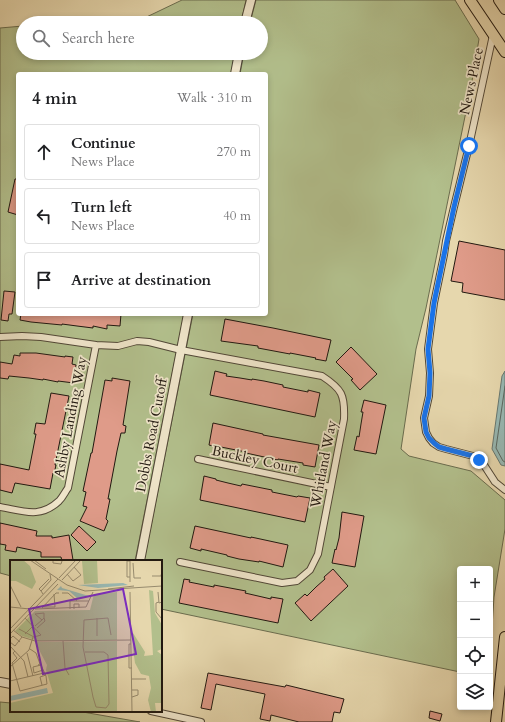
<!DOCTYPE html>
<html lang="en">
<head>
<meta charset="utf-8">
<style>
  body { margin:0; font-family:Cardo,serif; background:#f6f6f6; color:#202124 }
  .controls { position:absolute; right:12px; bottom:12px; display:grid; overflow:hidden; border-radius:4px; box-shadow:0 2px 6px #0003 }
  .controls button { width:36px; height:36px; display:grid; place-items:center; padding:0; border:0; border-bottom:1px solid #e0e0e0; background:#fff; color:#202124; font:20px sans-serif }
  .stop { position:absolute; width:12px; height:12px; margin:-9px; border:3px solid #1a73e8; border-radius:50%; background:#fff }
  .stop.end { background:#1a73e8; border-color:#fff; box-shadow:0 1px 4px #0008 }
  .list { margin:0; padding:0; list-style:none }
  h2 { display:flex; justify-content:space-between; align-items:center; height:52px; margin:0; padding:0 16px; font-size:17px }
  h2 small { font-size:13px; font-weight:400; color:#757577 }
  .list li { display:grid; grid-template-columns:26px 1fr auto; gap:12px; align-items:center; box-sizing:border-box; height:56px; margin:0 8px 8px; padding:0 8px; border:1px solid #e0e0e0; border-radius:4px }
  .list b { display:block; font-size:15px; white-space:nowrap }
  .list p { margin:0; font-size:13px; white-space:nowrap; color:#757577 }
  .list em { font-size:13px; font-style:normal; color:#757577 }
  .icon { flex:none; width:22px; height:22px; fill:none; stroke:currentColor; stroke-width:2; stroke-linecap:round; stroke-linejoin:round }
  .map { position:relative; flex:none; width:505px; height:722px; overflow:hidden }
  .search { position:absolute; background:#fff; box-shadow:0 2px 6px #0003; left:16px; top:16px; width:252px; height:44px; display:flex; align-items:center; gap:10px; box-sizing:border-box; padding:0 14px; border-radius:22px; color:#757577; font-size:15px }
  .panel { position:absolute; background:#fff; box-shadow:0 2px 6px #0003; left:16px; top:72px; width:252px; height:244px; border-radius:4px }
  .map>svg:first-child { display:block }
</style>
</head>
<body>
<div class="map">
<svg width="505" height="722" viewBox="0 0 505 722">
  <rect width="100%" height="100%" fill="#e6d7ad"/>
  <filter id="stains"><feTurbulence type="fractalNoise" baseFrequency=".005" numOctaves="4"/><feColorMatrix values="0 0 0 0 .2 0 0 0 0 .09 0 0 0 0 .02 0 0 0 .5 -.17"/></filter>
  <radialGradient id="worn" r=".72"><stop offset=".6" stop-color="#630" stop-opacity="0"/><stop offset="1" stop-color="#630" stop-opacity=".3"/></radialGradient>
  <path fill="#b2bf8c" stroke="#6a6c4e" d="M182,0H246L241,23H134Z
    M256,0H455L479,39L471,87L426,308L416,349L401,449L409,456L471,471L505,500V529L494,597L490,657V569H460V672L161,609V561H144L193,314H266V74H240L244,53H261V23H250Z
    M23,26V53H235L231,74H18V314H184L135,561H11V576L0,573V28Z
    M0,702L11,703V711H77L140,722H0Z"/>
  <path fill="#98b8b2" stroke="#687871" d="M505,371V466L501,465L492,449L502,376Z"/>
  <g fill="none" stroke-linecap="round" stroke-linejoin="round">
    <path stroke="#5c6861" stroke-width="1" d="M505,386L496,448L503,461L505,462"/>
  </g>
  <path fill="#df9b89" stroke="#211810" d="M15,179H18V215L8,212Z
    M459,241L505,250V300L462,292L463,283L451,281Z
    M4,291L15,292L12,314H9L8,321L1,320Z
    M21,314H121L120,326L107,325V329L93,326V328L77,326L62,324V325L31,322L20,320Z
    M225,319L273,328L331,340L326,361L315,359L316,358L290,353V354L258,348V346L221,341Z
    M351,347L377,374L360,390L351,380L353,379L336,362Z
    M20,353H36L65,357V356L73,357L72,364L76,365L74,383L58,381V382L43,379V380L29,378L9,376L8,379L0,378V362L12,364L14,355L20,356Z
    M215,371L227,374L226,376L240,378L252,380V379L264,381L283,385V387L308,392V390L320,393L315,417L210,395Z
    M112,378L130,381L123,425L126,426L125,433H121L117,451L108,499H110L106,519L108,521L104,531L80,521L87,507L83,506L86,492L83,491L91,453H92L105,380L112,381Z
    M51,393L69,396L55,465H56L54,474L53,473L50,489L15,483L12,493L0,490V464L29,470L36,434H34L36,423L45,424Z
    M364,400L386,405L376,454L354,450L357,436L359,437L361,424L363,412H361Z
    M213,423L263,434V435L319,445L315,467L303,465V463L278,459V460L246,453V452L221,447V448L209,445Z
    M204,476L216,479V480L228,483L241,486L242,484L272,490V492L297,497L298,496L310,498L305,522L200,500Z
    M342,512L364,516L355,567L332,563L335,549L336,550L339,538Z
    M0,523L37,531L36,536H52V538L69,535L73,560L62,561L61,557H41V552L17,547L16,552L5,550L6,545L0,544Z
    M79,526L96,542L87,551L71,535Z
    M195,526L251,538V537L288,545L283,567L259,561V562L239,559L227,556V555L201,549V551L190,548Z
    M333,569L348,586L311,621L295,603L305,594L307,596L316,587L325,579L324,577Z
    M184,579L190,580L189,582L214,587V585L246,591L245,593L271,599V597L283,599L278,623L179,603Z
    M208,673L285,687L286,685L344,699L340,713L334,712L332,722H299L271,715L270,721L260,719L265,694L216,684L211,710L201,708Z
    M430,711L442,714L440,721L429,718Z"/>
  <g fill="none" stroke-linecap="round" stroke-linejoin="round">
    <defs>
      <path id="minor" d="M493,35L469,146L454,207L446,241L444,255L434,303L428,349L430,373L429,396L424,418L426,432L429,438L433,443L439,447L446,449L473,456L484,465L495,482L505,490
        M0,337L22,336L41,337L96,345L118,346L137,341L149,342L181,350L322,376C342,389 345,395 344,419L318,554L310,570L297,581L282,583L180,562
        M198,459L331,487
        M0,507C23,511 40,519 59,501C63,497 65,492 68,488L96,345
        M151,711L201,722"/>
      <path id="tertiary" d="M245,23L251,0
        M235,74L239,53
        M140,561L188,314
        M0,682L11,684"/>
      <path id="primary" d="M496,722L505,637"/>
      <path id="trunk" d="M470,0L505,52
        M499,0L505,9"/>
    </defs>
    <use href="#minor" stroke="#524837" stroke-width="8"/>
    <use href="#tertiary" stroke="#524837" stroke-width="10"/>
    <use href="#primary" stroke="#211810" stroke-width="12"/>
    <use href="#trunk" stroke="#211810" stroke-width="12"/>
    <use href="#minor" stroke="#efe5ca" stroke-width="6"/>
    <use href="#tertiary" stroke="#efe5ca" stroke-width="8"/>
    <use href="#primary" stroke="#e6d7ad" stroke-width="10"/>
    <use href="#trunk" stroke="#e6d7ad" stroke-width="10"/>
  </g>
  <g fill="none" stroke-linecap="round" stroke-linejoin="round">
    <path stroke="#1a73e8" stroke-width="5" d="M469,146L454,207L434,303L428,349L430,373L429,396L424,418L426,432L429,438L434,443L439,447L446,449L473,456L479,460"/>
  </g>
  <g text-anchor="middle" stroke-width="3.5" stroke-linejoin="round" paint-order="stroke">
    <g font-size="14" fill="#211810" stroke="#efe5ca">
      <text transform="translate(471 81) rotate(-78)" y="5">News Place</text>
      <text transform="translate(70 417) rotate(-79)" y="5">Ashby Landing Way</text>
      <text transform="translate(151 435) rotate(-79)" y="5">Dobbs Road Cutoff</text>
      <text transform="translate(255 459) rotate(12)" y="5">Buckley Court</text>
      <text transform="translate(323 464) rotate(-79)" y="5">Whitland Way</text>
    </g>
  </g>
  <g transform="translate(10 560)">
    <rect width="152" height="152" fill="#e6d7ad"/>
    <path d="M0,0H13L20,6L26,22L22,29L6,21H0ZM87,0L88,23L74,24L72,1ZM139,30L143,31L145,53L152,65V89L147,91L152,95V143H145L146,152H141L138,140L141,128L139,116L131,114L125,103L123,88V73L135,92L134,96L143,95ZM107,32V80L28,81L12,76L5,71L25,51L80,50L84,34ZM107,81V152H0V143L43,133L36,110L37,105L25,82Z" fill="#b2bf8c"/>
    <path d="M113,23L118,25L88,28L68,25ZM51,26L52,28L79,36L67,38L59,31L47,30ZM37,128L38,133L0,141V136Z" fill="#98b8b2"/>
    <path fill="none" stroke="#978b6e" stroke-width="1" d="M20,0L57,25L75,31L152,26M24,0L36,9M43,0H58M43,0V3L51,4L52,1M120,1H117V17H120M120,1V22M123,3L124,18H131M57,14L63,21L71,15L64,7M142,16H151L152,11M49,18L66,0M52,20L71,0M0,25L11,47M98,29L124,26M31,31L29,29L39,19M120,32L122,152M148,32L149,43L152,42M52,33H58L67,41H79M33,34L31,31L41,20L40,14M149,42L146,43V52L152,59M0,47L20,49M32,47H45L44,34M32,48L46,33H49M25,49L76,47L83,32M60,49V41H67M64,49V44H69V48M87,58V76M25,66L32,60L34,58V53L25,54L32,60M27,68L35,61L34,58M0,69L48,19M9,69L24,77L31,75L15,58M3,70L12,77L25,81L121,80M0,74L48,24M15,74L24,65M0,79L3,76L10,82M53,81L55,108L59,115M0,82L5,86L12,77M121,84H119V108H122M0,86L14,101L18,117M20,89L26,93L30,104L28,105M5,91L3,93L7,98L2,103L10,131L37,124L36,116L31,105L23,107L24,113L33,110M75,92H94L98,95L99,144L96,148L86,147L83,137L73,87L74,60L98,58L101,75M17,93L23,116M152,97V135M0,107L19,90L23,77M122,119H136M0,121L34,113M32,125L30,117L36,115M122,130H128V135L122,137"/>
    <path fill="#7b2cbf" fill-opacity="0.15" stroke="#7b2cbf" stroke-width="2" d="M113,29L126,94L33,114L19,49Z"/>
    <rect width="152" height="152" fill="none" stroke="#211810" stroke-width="2"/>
  </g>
  <rect width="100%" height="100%" filter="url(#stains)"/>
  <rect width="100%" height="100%" fill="url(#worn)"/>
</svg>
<div class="controls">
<button>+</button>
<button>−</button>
<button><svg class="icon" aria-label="locate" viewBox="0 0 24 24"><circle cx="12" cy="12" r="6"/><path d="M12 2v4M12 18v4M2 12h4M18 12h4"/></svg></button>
<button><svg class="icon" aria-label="layers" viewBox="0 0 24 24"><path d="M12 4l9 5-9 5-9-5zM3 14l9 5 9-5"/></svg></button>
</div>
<div class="stop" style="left:469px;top:146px"></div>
<div class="stop end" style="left:479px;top:460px"></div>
<div class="search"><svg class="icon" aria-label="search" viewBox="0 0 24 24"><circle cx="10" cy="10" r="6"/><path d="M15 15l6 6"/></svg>Search here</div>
<section class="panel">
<h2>4 min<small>Walk · 310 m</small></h2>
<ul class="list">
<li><svg class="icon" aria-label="ahead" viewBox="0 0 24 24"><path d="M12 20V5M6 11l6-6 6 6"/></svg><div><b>Continue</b><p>News Place</p></div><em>270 m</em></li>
<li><svg class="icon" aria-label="left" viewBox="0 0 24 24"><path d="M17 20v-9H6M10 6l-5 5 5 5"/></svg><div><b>Turn left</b><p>News Place</p></div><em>40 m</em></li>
<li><svg class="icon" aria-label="arrive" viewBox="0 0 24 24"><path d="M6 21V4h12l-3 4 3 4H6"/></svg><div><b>Arrive at destination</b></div></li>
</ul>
</section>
</div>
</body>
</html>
